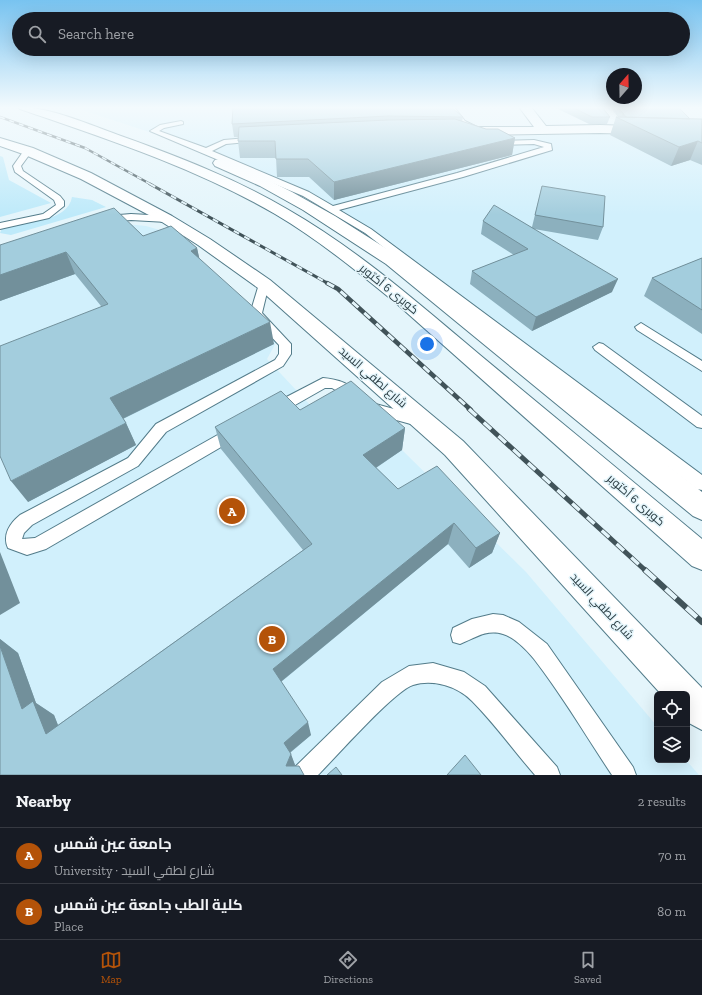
<!DOCTYPE html>
<html lang="en">
<head>
<meta charset="utf-8">
<style>
  body { margin:0; font-family:"Zilla Slab",Cairo,serif; background:#20242c; color:#f1f3f6 }
  .controls { position:absolute; right:12px; bottom:12px; display:grid; overflow:hidden; border-radius:6px; box-shadow:0 4px 16px #0002 }
  .controls button { width:36px; height:36px; display:grid; place-items:center; padding:0; border:0; border-bottom:1px solid #363941; background:#171b24; color:#f1f3f6; font:20px sans-serif }
  .compass { position:absolute; left:606px; top:68px; width:36px; height:36px; border-radius:50%; background:#171b24; box-shadow:0 4px 16px #0002; rotate:20deg }
  .you { position:absolute; left:427px; top:344px; width:14px; height:14px; margin:-10px; border:3px solid #fff; border-radius:50%; background:#1a73e8; box-shadow:0 0 0 6px #1a73e833 }
  .badge { display:grid; place-items:center; width:26px; height:26px; border-radius:50%; background:#b45309; color:#fff; font-size:13px; font-weight:700 }
  .pin { position:absolute; translate:-50% -50%; border:2px solid #fff; box-shadow:0 1px 4px #0006 }
  .list { margin:0; padding:0; list-style:none }
  h2 { display:flex; justify-content:space-between; align-items:center; height:52px; margin:0; padding:0 16px; font-size:17px }
  h2 small { font-size:13px; font-weight:400; color:#9ea1a6 }
  .list li { display:grid; grid-template-columns:26px 1fr auto; gap:12px; align-items:center; box-sizing:border-box; height:56px; padding:0 16px; border-top:1px solid #363941 }
  .list b { display:block; font-size:15px; white-space:nowrap }
  .list p { margin:0; font-size:13px; white-space:nowrap; color:#9ea1a6 }
  .list em { font-size:13px; font-style:normal; color:#9ea1a6 }
  .icon { flex:none; width:22px; height:22px; fill:none; stroke:currentColor; stroke-width:2; stroke-linecap:round; stroke-linejoin:round }
  .map { position:relative; flex:none; width:702px; height:775px; overflow:hidden }
  .search { position:absolute; background:#171b24; box-shadow:0 4px 16px #0002; left:12px; right:12px; top:12px; height:44px; display:flex; align-items:center; gap:10px; box-sizing:border-box; padding:0 14px; border-radius:22px; color:#9ea1a6; font-size:15px }
  .sheet { height:164px; background:#171b24 }
  nav { display:flex; justify-content:space-around; align-items:center; box-sizing:border-box; height:56px; border-top:1px solid #363941; background:#171b24; font-size:11px; color:#9ea1a6 }
  nav a { display:grid; justify-items:center; gap:2px }
  nav .on { color:#b45309 }
  .map>svg:first-child { display:block }
</style>
</head>
<body>
<div class="map">
<svg width="702" height="775" viewBox="0 0 702 775">
  <rect width="100%" height="100%" fill="#e4f5fb"/>
  <path fill="#d1f0fc" d="M73,107H371L480,137L619,133L702,136V490L391,250L319,204L195,147Z
    M126,224L146,226L163,231L278,339L267,359L311,406L351,403L402,450L526,572L657,726V760H686L699,775H0V268Z"/>
  <path fill="#beeafa" d="M0,156L3,157L9,180L51,203L0,217Z
    M72,197L92,200L106,207L11,235L0,233L2,228C21,222 68,223 72,197Z"/>
  <g fill="none" stroke-linecap="round" stroke-linejoin="round">
    <defs>
      <path id="lane" d="M181,121L183,122V124L164,128L159,131L206,148L224,140L259,137V141L226,144L212,151L309,192L333,206L457,173L544,147L534,144L498,145L494,143L495,141L534,140L551,144L552,150L463,177L339,210L371,229L702,475V490L697,489L365,233L303,196L150,131L160,125Z
        M25,149L32,151L21,166L23,171L60,196L64,201V206L49,218L0,229V223L43,214L56,205L54,200L15,172L13,166Z
        M131,214L167,216L172,219L167,222L131,220L107,222L102,219L107,216Z
        M264,281L269,284L262,313L291,344V354L283,366L166,432L138,466L32,525L24,533L22,539L35,538L230,428L235,427L240,428L242,432L240,436L46,549L27,555L8,548C2,535 10,523 20,515L128,458L156,424L275,360L279,354V345L250,314L259,284Z
        M641,323L702,361V371L637,330L635,327Z
        M599,343L603,344L702,416V428L697,427L595,350L593,347Z
        M323,378C336,379 354,384 361,396L359,399L354,401L332,388H325L281,413L276,414L271,413L269,409L271,405Z
        M372,403L423,417L425,421L423,425L418,426L367,412L365,408L367,404Z
        M493,614L503,615L519,622L547,644L633,767L636,775H612C586,736 562,695 534,659C527,650 514,637 503,634C486,629 475,638 460,644L453,642L451,635L453,628L472,619Z
        M433,663L464,672L485,686L557,767L560,775H535C514,751 494,723 472,701C457,686 433,679 413,685C394,691 336,757 318,775H292L295,767L382,682L409,666Z"/>
      <path id="street" d="M442,107H454L465,121L477,127H534L519,107H531L546,126L600,125L702,128V136L600,133L481,135C460,130 454,125 442,107Z"/>
      <path id="primary" d="M0,138L33,148L91,173L172,216L210,239L270,280L463,441L702,688V730L687,722V694H661L445,455L258,288L198,245L162,222L81,179L23,154L0,146Z"/>
      <path id="highway" d="M18,107C51,107 90,125 121,136C177,156 234,178 287,209C357,249 418,303 480,355C554,417 628,477 702,539V570L692,566L397,304C358,272 319,240 275,214C196,168 107,139 20,109Z
        M220,159L248,170L292,192L335,216L398,256L702,492V520L693,516L386,264L303,210L260,186L215,166L213,163L215,160Z"/>
    </defs>
    <use href="#lane" stroke="#537c8a" stroke-width="2"/>
    <use href="#street" stroke="#537c8a" stroke-width="2"/>
    <use href="#primary" stroke="#537c8a" stroke-width="2"/>
    <use href="#highway" stroke="#537c8a" stroke-width="2"/>
    <use href="#lane" fill="#fff" fill-rule="evenodd"/>
    <use href="#street" fill="#fff" fill-rule="evenodd"/>
    <use href="#primary" fill="#fff" fill-rule="evenodd"/>
    <use href="#highway" fill="#fff" fill-rule="evenodd"/>
    <defs>
      <path id="rail-far4" d="M0,117L85,148L152,185"/>
      <path id="rail-far3" d="M150,184L329,284"/>
      <path id="rail-far2" d="M327,283L338,289L471,410"/>
      <path id="rail-far1" d="M469,409L646,571"/>
      <path id="rail" d="M645,570L702,622"/>
    </defs>
    <use href="#rail-far4" stroke="#415359" stroke-width="2.5"/>
    <use href="#rail-far3" stroke="#415359" stroke-width="3"/>
    <use href="#rail-far2" stroke="#415359" stroke-width="4.5"/>
    <use href="#rail-far1" stroke="#415359" stroke-width="5"/>
    <use href="#rail" stroke="#415359" stroke-width="6"/>
    <use href="#rail-far4" stroke="#e4f5fb" stroke-width="1.5" stroke-dasharray="5" stroke-linecap="butt"/>
    <use href="#rail-far3" stroke="#e4f5fb" stroke-width="2" stroke-dasharray="6" stroke-linecap="butt"/>
    <use href="#rail-far2" stroke="#e4f5fb" stroke-width="3" stroke-dasharray="8" stroke-linecap="butt"/>
    <use href="#rail-far1" stroke="#e4f5fb" stroke-width="3.5" stroke-dasharray="10" stroke-linecap="butt"/>
    <use href="#rail" stroke="#e4f5fb" stroke-width="4.5" stroke-dasharray="14" stroke-linecap="butt"/>
  </g>
  <path fill="#8cb0be" d="M233,107L463,117L462,122L515,138L512,155L334,200L309,177H277L276,158H240L238,141V137H234L232,124Z
    M554,107H602L610,117L607,124H589Z
    M610,107H675L690,119H702V165L690,160L671,166L610,135L616,117H618Z
    M542,186L603,227L598,240L534,229L612,292L532,331L470,284L472,271L514,255L481,234L483,221L532,227Z
    M143,236L197,248L199,258L274,344L123,419L126,423L136,445L28,502L101,306L75,274L0,301V245Z
    M702,258V334L644,296L652,278Z
    M300,410L405,428L402,450L376,468L398,489L500,533L492,553L469,568L448,544L281,682L311,735L290,753L295,765V766L0,775V639L18,653L36,703L54,715L58,725L303,550L221,449L215,427Z"/>
  <path fill="#72909b" d="M515,138L512,155L334,200V182Z
    M698,141L690,160L671,166L679,147Z
    M197,248L202,270L191,251Z
    M66,252L75,274L0,301V275Z
    M618,279L612,292L532,331L536,317Z
    M270,322L274,344L120,420L110,398Z
    M126,423L136,445L28,502L11,481Z
    M405,428L402,450L362,477L363,455Z
    M454,523L448,544L278,684L273,669Z
    M500,533L492,553L469,568L476,548Z
    M0,552L20,603L0,615Z
    M0,639L18,653L36,703L54,715L66,746L46,734L22,709L0,646Z
    M308,722L311,735L288,754L284,743Z
    M291,754L295,765L291,775L286,766Z"/>
  <path fill="#a3cddd" stroke="#72909b" d="M233,107H451L463,117L388,116L232,124Z
    M572,107H602L610,117H592Z
    M618,107H675L680,109L690,119L626,117Z
    M616,117L702,119V143L698,141L679,147Z
    M455,119L486,129H498L515,138L334,182L308,159H276L275,141H238L239,127L388,120Z
    M542,186L605,196L603,227L535,215Z
    M494,205L618,279L536,317L472,271L528,249L483,221Z
    M114,208L143,236L171,226L197,248L191,251L270,322L110,398L126,423L11,481L0,456V346L108,304L66,252L0,275V245Z
    M702,258V310L652,278Z
    M351,381L405,428L363,455L398,489L437,466L500,533L476,548L454,523L273,669L308,722L284,743L291,754L286,766H299L304,775H0V646L22,709L33,701L46,734L312,544L215,427L281,391L300,410Z
    M465,755L481,775H447Z
    M336,767L342,775H327Z"/>
  <linearGradient id="sky" x2="0" y2="1"><stop stop-color="#78c3f0"/><stop offset="0.5" stop-color="#f3fafd"/><stop offset="1" stop-color="#f3fafd" stop-opacity="0"/></linearGradient>
  <rect width="702" height="215" fill="url(#sky)"/>
  <g text-anchor="middle" stroke-width="3" stroke-linejoin="round" paint-order="stroke">
    <g font-size="12" fill="#2a3c42" stroke="#e4f5fb">
      <text transform="translate(389 289) rotate(39)" y="4">كوبرى 6 أكتوبر</text>
      <text transform="translate(373 377) rotate(41)" y="4">شارع لطفي السيد</text>
      <text transform="translate(636 500) rotate(41)" y="4">كوبرى 6 أكتوبر</text>
      <text transform="translate(602 606) rotate(47)" y="4">شارع لطفي السيد</text>
    </g>
  </g>
</svg>
<div class="controls">
<button><svg class="icon" aria-label="locate" viewBox="0 0 24 24"><circle cx="12" cy="12" r="6"/><path d="M12 2v4M12 18v4M2 12h4M18 12h4"/></svg></button>
<button><svg class="icon" aria-label="layers" viewBox="0 0 24 24"><path d="M12 4l9 5-9 5-9-5zM3 14l9 5 9-5"/></svg></button>
</div>
<svg class="compass" viewBox="-18 -18 36 36"><path d="M0-13l5 13h-10z" fill="#e53935"/><path d="M0 13l5-13h-10z" fill="#9ea1a6"/></svg>
<div class="you"></div>
<div class="pin badge" style="left:232px;top:511px">A</div>
<div class="pin badge" style="left:272px;top:639px">B</div>
<div class="search"><svg class="icon" aria-label="search" viewBox="0 0 24 24"><circle cx="10" cy="10" r="6"/><path d="M15 15l6 6"/></svg>Search here</div>
</div>
<section class="sheet">
<h2>Nearby<small>2 results</small></h2>
<ul class="list">
<li><span class="badge">A</span><div><b>جامعة عين شمس</b><p>University · شارع لطفي السيد</p></div><em>70 m</em></li>
<li><span class="badge">B</span><div><b>كلية الطب جامعة عين شمس</b><p>Place</p></div><em>80 m</em></li>
</ul>
</section>
<nav>
<a class="on"><svg class="icon" aria-label="map" viewBox="0 0 24 24"><path d="M3 6l6-2 6 2 6-2v14l-6 2-6-2-6 2zM9 4v14M15 6v14"/></svg>Map</a>
<a><svg class="icon" aria-label="directions" viewBox="0 0 24 24"><path d="M12 3l9 9-9 9-9-9zM9 14v-3h6M13 9l2 2-2 2"/></svg>Directions</a>
<a><svg class="icon" aria-label="saved" viewBox="0 0 24 24"><path d="M7 4h10v16l-5-4-5 4z"/></svg>Saved</a>
</nav>
</body>
</html>
